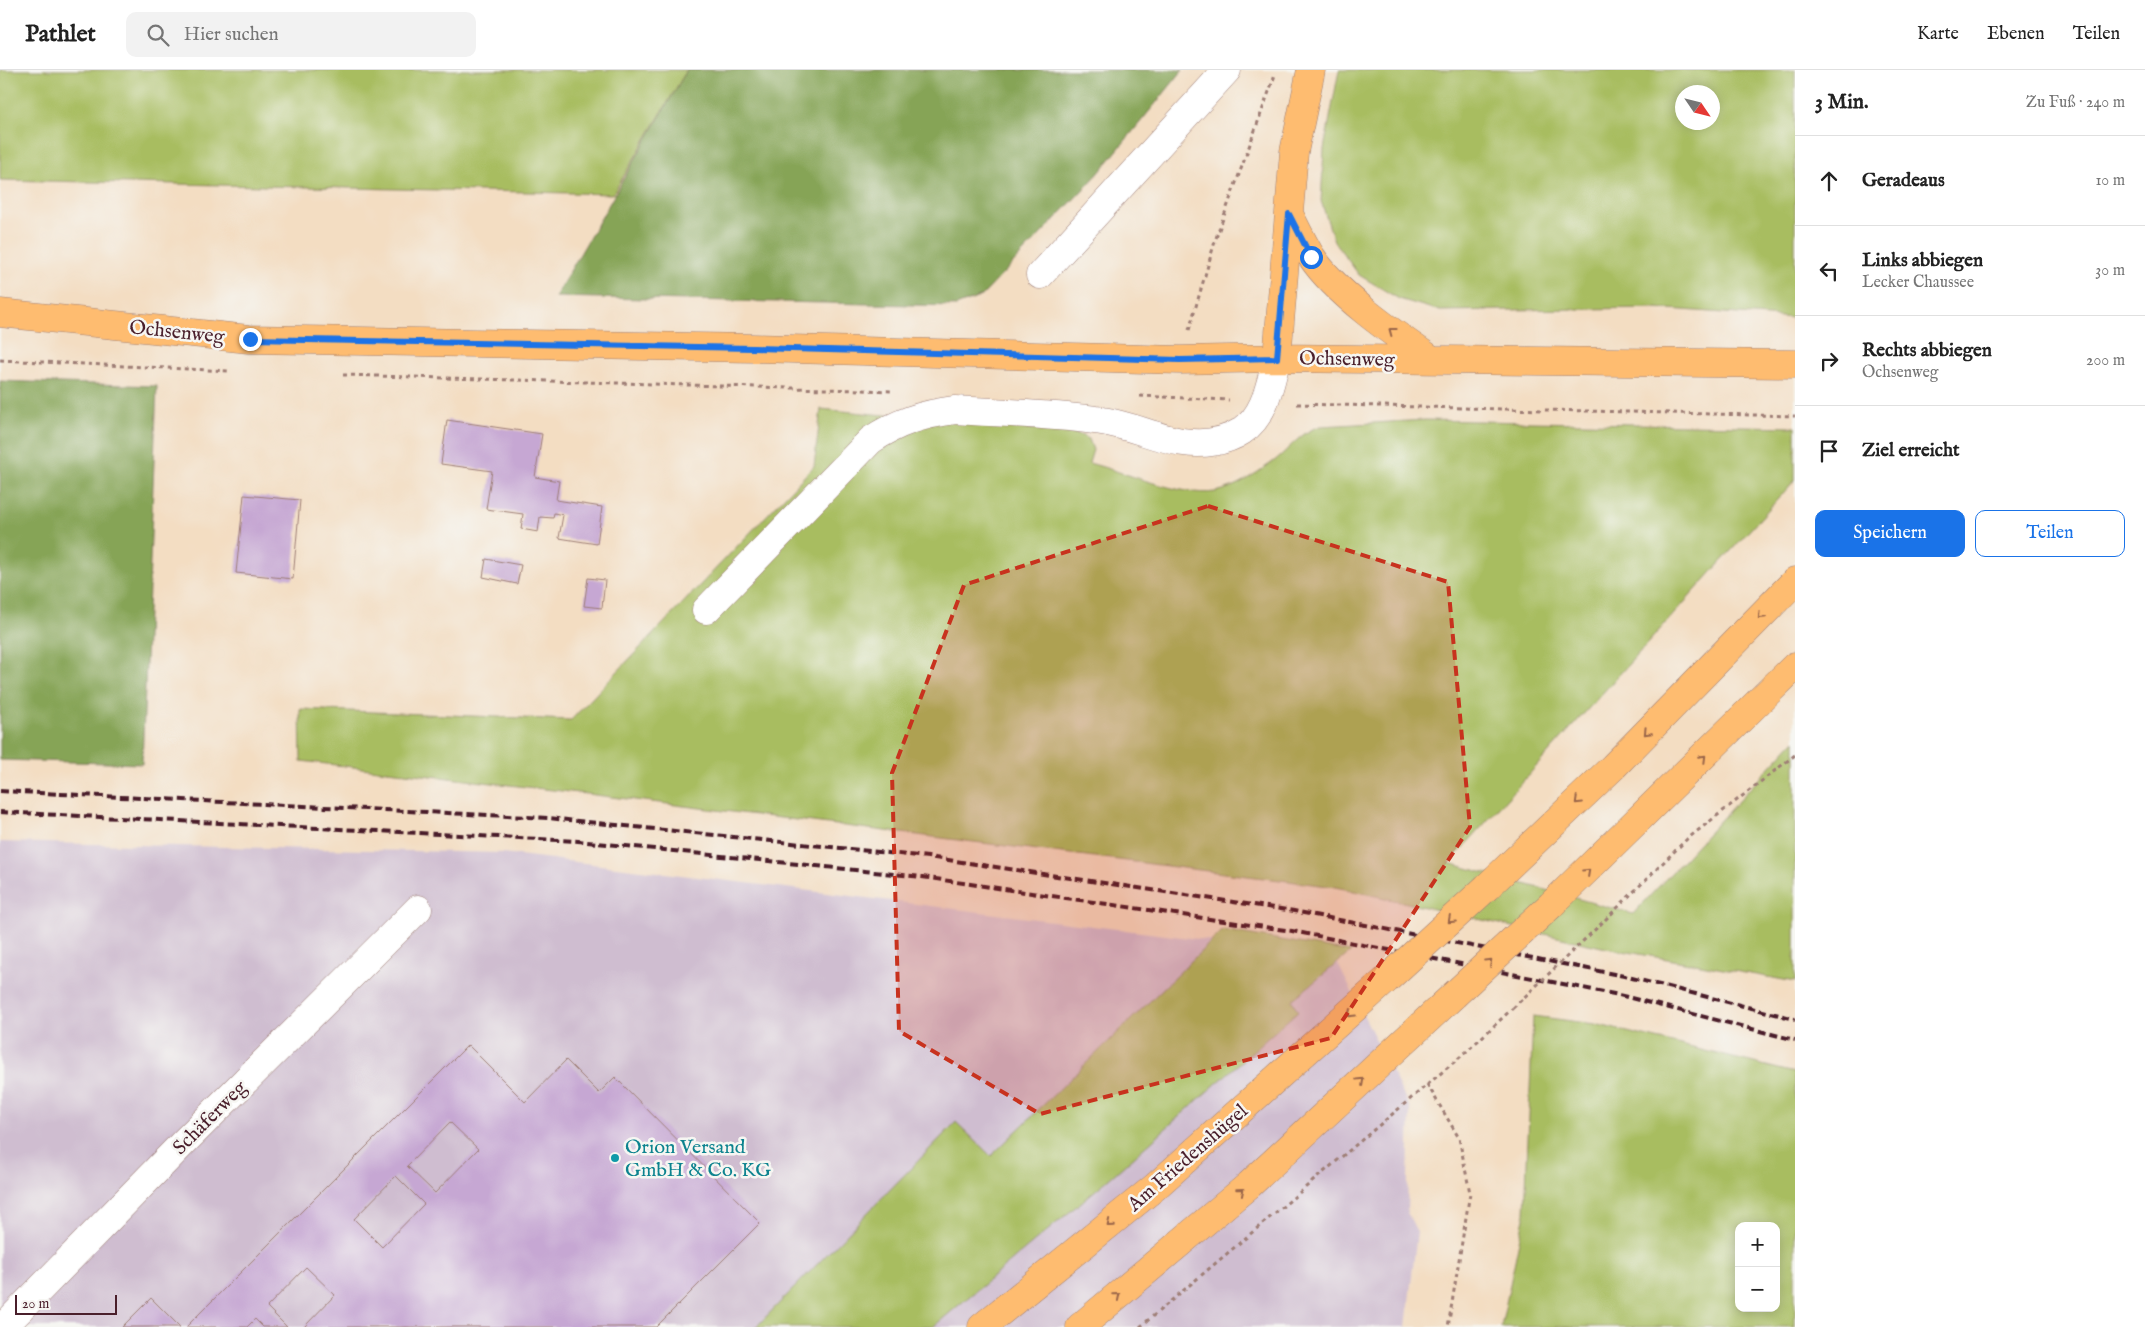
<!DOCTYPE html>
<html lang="de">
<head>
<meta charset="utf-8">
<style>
  body { margin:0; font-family:"IM FELL English",serif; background:#f2f2f2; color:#222 }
  .controls { position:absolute; right:15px; bottom:15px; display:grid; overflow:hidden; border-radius:10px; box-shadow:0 2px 12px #0003 }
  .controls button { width:45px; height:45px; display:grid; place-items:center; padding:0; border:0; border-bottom:1px solid #e0e0e0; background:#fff; color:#222; font:25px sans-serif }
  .compass { position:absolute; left:1675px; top:15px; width:45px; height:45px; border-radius:50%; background:#fff; box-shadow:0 2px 12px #0003; rotate:125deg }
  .scale { position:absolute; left:15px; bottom:12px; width:102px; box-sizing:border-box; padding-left:5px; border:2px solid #4a1f2b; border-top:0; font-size:14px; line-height:18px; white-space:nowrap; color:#4a1f2b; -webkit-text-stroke:4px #f6f6f2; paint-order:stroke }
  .stop { position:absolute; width:15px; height:15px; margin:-11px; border:4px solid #1a73e8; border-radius:50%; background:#fff }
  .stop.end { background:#1a73e8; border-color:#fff; box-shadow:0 1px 5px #0008 }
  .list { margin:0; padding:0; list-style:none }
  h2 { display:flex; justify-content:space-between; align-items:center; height:65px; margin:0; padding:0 20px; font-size:21px }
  h2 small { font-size:16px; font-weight:400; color:#767676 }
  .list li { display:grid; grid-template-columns:32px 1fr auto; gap:15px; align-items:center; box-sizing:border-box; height:90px; padding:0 20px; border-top:1px solid #e0e0e0 }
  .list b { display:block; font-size:19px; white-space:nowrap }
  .list p { margin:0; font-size:16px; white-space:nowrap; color:#767676 }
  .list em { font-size:16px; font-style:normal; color:#767676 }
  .actions { display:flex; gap:10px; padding:15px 20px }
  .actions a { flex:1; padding:11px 0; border:1px solid #1a73e8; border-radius:10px; text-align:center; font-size:18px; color:#1a73e8 }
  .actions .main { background:#1a73e8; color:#fff }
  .icon { flex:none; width:28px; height:28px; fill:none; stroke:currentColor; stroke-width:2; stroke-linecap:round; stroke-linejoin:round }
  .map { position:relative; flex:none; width:1795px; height:1257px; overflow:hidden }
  header { display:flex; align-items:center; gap:30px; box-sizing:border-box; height:70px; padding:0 25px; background:#fff; border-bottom:1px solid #e0e0e0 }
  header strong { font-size:24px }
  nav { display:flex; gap:28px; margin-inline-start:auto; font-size:18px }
  .search { width:350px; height:45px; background:#f2f2f2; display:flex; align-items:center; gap:12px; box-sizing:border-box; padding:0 18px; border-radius:10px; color:#767676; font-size:19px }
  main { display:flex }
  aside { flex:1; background:#fff }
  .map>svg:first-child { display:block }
</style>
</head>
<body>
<header>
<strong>Pathlet</strong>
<div class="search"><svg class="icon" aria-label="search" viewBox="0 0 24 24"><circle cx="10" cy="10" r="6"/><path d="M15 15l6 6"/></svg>Hier suchen</div>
<nav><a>Karte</a><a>Ebenen</a><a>Teilen</a></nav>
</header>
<main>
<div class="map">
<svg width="1795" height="1257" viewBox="0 0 1795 1257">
  <rect width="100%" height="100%" fill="#f6f6f2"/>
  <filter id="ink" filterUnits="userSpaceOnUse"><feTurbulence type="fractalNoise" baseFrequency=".02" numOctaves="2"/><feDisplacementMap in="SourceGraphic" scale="10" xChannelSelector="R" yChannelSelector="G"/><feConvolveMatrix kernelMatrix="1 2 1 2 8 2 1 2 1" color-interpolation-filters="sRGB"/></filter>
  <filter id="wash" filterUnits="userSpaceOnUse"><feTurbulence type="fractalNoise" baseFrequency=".0096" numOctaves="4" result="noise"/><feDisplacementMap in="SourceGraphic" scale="20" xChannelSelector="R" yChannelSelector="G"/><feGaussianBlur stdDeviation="1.12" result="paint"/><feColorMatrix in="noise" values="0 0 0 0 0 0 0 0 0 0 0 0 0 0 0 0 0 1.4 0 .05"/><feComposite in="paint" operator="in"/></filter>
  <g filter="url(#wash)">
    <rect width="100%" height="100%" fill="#f3ddc2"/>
    <path fill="#cfbdd0" d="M0,772L503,783L1334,886L1410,1038L1407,1142L1417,1162L1406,1257H0Z"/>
    <path fill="#a8bd61" stroke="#796e46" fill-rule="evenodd" d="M0,0H687L613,124L0,110Z
      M1339,0H1795V248L1654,238L1440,241L1399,229L1359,205L1334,171L1321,131L1324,79ZM1682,22H1712V52H1682Z
      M821,339L1076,363L1089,369L1093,380L1089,393C1124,402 1182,427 1215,422C1236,418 1253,405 1270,394C1288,382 1300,361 1321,356L1425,350L1795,357V410L1449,793L1633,844L1795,670V912L1606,878L1336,817L587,724L301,691L300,639L571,650L814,396Z
      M1223,860L1351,882L1292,930L1298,941L1110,1108L933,1257H756L956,1052L991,1086Z
      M1533,946L1595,954L1795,1003V1257H1501L1525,1143ZM1739,1156H1776V1238H1739Z"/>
    <path fill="#86a457" stroke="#686241" d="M687,0H1183L1098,104L982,226L956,236L555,227Z
      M0,311L157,316L142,694L0,690Z"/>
    <g id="blocks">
      <path fill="#c6a7d3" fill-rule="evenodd" d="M447,350L542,364L535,407L559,411L556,430L602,437L597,474L559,468L563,445L554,443L553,448L540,447L538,462L521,459L523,444L486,439L492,401L441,394Z
        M244,425L300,430L293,509L236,503Z
        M486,489L521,495L517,514L483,507Z
        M588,508L605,510L602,538L584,536Z
        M468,975L525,1032L566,990L599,1023L615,1007L760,1153L656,1257H304L335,1225L306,1197L267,1237L287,1257H263L255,1249L247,1257H186ZM450,1052L478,1079L435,1123L407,1096ZM396,1106L424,1134L382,1177L354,1149Z
        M151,1228L180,1257H122Z"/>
    </g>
  </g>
  <g filter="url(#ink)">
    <use href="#blocks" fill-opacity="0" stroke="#9e7e76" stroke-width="1"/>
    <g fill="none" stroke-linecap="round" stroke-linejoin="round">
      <defs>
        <path id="minor" d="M1040,205L1227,0
          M706,540L871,370C898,352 923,344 955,340C1001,343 1049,344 1095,350C1126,353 1155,368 1183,372C1203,375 1225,372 1242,361C1266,345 1270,313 1277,288
          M3,1257L183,1073L418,839"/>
        <path id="major" d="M1289,144C1296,158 1303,173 1311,186C1335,223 1394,264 1431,289
          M0,243L249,269L753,278L1180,290L1277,288L1795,294
          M1277,288L1294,82L1311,0"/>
        <path id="highway" d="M1487,817L1613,697L1795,511
          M1551,835L1795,596
          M982,1257L1155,1117L1386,910
          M1080,1257L1249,1115L1454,925"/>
      </defs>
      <use href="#minor" stroke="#9e7e76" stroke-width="29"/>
      <use href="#major" stroke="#9e7e76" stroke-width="29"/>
      <use href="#highway" stroke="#9e7e76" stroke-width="29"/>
      <path stroke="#9e7e76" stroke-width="3" stroke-dasharray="4 4" stroke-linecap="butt" d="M1189,260L1216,168L1275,5
        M0,290L229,301
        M343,305L894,321
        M1140,326L1229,330
        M1297,334L1795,346
        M1605,850L1687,769L1795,685
        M1427,1014L1459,1068L1470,1123L1448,1257
        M1140,1257L1466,982L1513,938"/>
      <use href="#minor" stroke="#fff" stroke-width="28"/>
      <use href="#major" stroke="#febc70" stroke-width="28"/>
      <use href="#highway" stroke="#febc70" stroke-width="28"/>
      <path stroke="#4a1f2b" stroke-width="4" stroke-dasharray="8 4" stroke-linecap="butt" d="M0,721L548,748L928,787L1294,841L1624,906L1795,949
        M0,742L578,771L922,807L1292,861L1619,925L1795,970"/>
      <defs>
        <path id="highway-bridge" d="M1386,910L1487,817
          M1454,925L1551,835"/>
      </defs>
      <use href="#highway-bridge" stroke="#9e7e76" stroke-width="29" stroke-linecap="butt"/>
      <path stroke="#9e7e76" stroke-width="3" stroke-dasharray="4 4" stroke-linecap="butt" d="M1513,938L1605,850"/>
      <use href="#highway-bridge" stroke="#febc70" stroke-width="28"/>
    </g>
    <defs><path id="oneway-chevron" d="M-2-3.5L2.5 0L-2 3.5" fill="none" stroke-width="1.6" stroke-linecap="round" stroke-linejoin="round" transform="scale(1.25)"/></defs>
    <g stroke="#9b664a">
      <use href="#oneway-chevron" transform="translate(1392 261) rotate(-143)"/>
      <use href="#oneway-chevron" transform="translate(1761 546) rotate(134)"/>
      <use href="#oneway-chevron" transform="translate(1647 662) rotate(134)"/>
      <use href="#oneway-chevron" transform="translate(1703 688) rotate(-45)"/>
      <use href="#oneway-chevron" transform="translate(1578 731) rotate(136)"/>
      <use href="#oneway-chevron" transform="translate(1587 802) rotate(-43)"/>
      <use href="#oneway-chevron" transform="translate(1451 850) rotate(137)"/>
      <use href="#oneway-chevron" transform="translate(1489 892) rotate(-43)"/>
      <use href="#oneway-chevron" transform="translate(1351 944) rotate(137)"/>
      <use href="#oneway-chevron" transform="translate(1361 1011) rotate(-43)"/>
      <use href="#oneway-chevron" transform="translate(1241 1121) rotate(-40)"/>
      <use href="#oneway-chevron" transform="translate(1110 1154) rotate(141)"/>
      <use href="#oneway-chevron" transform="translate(1117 1226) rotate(-40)"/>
    </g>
  </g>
  <g fill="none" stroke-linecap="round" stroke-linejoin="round" filter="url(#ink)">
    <path stroke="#1a73e8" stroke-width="6" d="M250,269L753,278L1180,290L1277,288L1289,144L1311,187"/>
  </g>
  <path fill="#c8321e" fill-opacity="0.2" stroke="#c8321e" stroke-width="4" stroke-dasharray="10 6" stroke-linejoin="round" d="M1208,436L1448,512L1470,757L1331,968L1040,1044L899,961L892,703L964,515Z"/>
  <circle fill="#0f9aa8" stroke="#f6f6f2" stroke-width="2" cx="615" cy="1088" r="5"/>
  <g text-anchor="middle" stroke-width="5" stroke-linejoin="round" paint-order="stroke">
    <g font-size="20" fill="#4a1f2b" stroke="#f6f6f2">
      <text transform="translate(177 261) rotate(6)" y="7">Ochsenweg</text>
      <text transform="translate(1347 288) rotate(1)" y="7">Ochsenweg</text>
      <text transform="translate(209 1047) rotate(-45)" y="7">Schäferweg</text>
      <text transform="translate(1187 1087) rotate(-41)" y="7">Am Friedenshügel</text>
    </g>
    <g font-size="20" fill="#0d838f" stroke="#f6f6f2" text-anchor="start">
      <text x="625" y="1083">Orion Versand<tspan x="625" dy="23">GmbH &amp; Co. KG</tspan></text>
    </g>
  </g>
</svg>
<div class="controls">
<button>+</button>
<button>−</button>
</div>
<svg class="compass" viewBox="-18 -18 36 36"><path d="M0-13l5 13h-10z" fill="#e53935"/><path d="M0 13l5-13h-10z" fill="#767676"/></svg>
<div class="scale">20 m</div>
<div class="stop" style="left:1311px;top:187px"></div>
<div class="stop end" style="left:250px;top:269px"></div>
</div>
<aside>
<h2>3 Min.<small>Zu Fuß · 240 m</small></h2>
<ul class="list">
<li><svg class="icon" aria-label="ahead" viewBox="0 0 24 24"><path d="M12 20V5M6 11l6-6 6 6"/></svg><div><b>Geradeaus</b></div><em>10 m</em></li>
<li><svg class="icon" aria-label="left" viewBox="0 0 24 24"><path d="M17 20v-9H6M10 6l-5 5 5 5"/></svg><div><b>Links abbiegen</b><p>Lecker Chaussee</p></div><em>30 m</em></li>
<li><svg class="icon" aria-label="right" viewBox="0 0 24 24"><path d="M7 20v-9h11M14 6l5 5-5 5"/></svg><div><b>Rechts abbiegen</b><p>Ochsenweg</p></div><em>200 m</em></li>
<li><svg class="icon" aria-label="arrive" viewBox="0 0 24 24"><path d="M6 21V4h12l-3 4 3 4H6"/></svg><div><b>Ziel erreicht</b></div></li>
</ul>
<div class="actions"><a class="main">Speichern</a><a>Teilen</a></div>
</aside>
</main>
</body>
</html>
